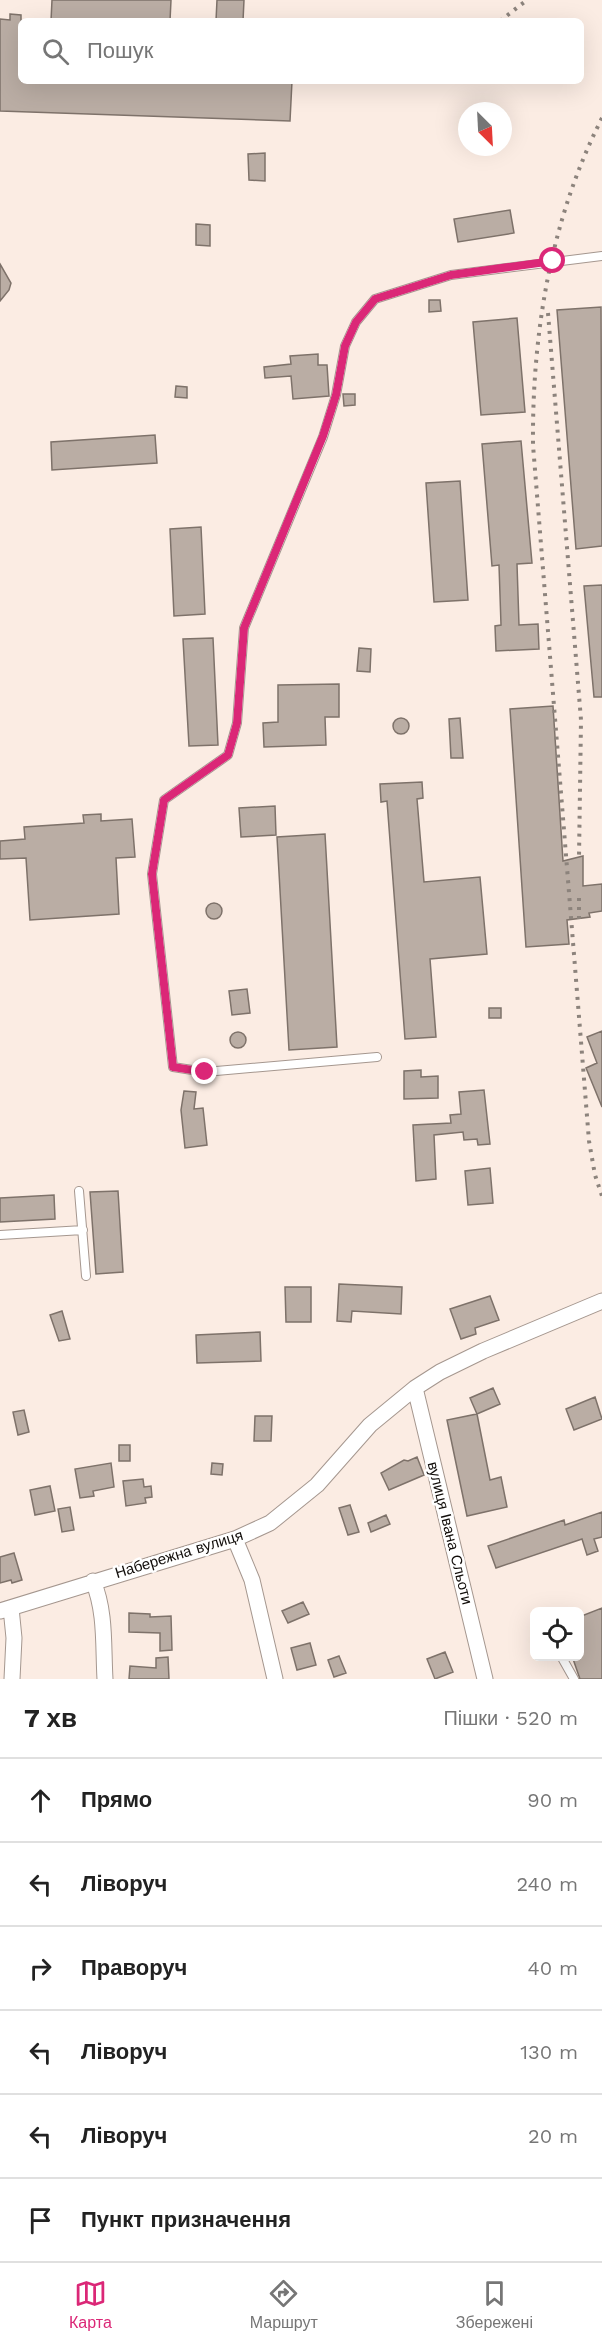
<!DOCTYPE html>
<html lang="uk">
<head>
<meta charset="utf-8">
<style>
  body { margin:0; font-family:"Work Sans",sans-serif; background:#f2f2f2; color:#222 }
  .controls { position:absolute; right:18px; bottom:18px; display:grid; overflow:hidden; border-radius:9px; box-shadow:0 6px 24px #0002 }
  .controls button { width:54px; height:54px; display:grid; place-items:center; padding:0; border:0; border-bottom:2px solid #e0e0e0; background:#fff; color:#222; font:30px sans-serif }
  .compass { position:absolute; left:458px; top:102px; width:54px; height:54px; border-radius:50%; background:#fff; box-shadow:0 6px 24px #0002; rotate:156deg }
  .stop { position:absolute; width:18px; height:18px; margin:-14px; border:4px solid #db2777; border-radius:50%; background:#fff }
  .stop.end { background:#db2777; border-color:#fff; box-shadow:0 2px 6px #0008 }
  .list { margin:0; padding:0; list-style:none }
  h2 { display:flex; justify-content:space-between; align-items:center; height:78px; margin:0; padding:0 24px; font-size:26px }
  h2 small { font-size:20px; font-weight:400; color:#767676 }
  .list li { display:grid; grid-template-columns:39px 1fr auto; gap:18px; align-items:center; box-sizing:border-box; height:84px; padding:0 24px; border-top:2px solid #e0e0e0 }
  .list b { display:block; font-size:22px; white-space:nowrap }
  .list em { font-size:20px; font-style:normal; color:#767676 }
  .icon { flex:none; width:33px; height:33px; fill:none; stroke:currentColor; stroke-width:2; stroke-linecap:round; stroke-linejoin:round }
  .map { position:relative; flex:none; width:602px; height:1679px; overflow:hidden }
  .search { position:absolute; background:#fff; box-shadow:0 6px 24px #0002; left:18px; right:18px; top:18px; height:66px; display:flex; align-items:center; gap:15px; box-sizing:border-box; padding:0 21px; border-radius:9px; color:#767676; font-size:22px }
  .sheet { height:582px; background:#fff }
  nav { display:flex; justify-content:space-around; align-items:center; box-sizing:border-box; height:84px; border-top:2px solid #e0e0e0; background:#fff; font-size:16px; color:#767676 }
  nav a { display:grid; justify-items:center; gap:3px }
  nav .on { color:#db2777 }
  .map>svg:first-child { display:block }
</style>
</head>
<body>
<div class="map">
<svg width="602" height="1679" viewBox="0 0 602 1679">
  <rect width="100%" height="100%" fill="#fbece3"/>
  <path fill="#baada4" stroke="#7e726a" stroke-width="1.5" d="M52,0H171L170,21H51Z
    M217,0H244L243,21H216Z
    M10,14L21,15V81H292L290,121L0,111V19L10,20Z
    M265,153V181L249,180L248,154Z
    M510,210L514,233L458,242L454,219Z
    M196,224L210,225V246L196,245Z
    M0,264L11,283L9,290L0,301Z
    M429,300H440L441,311L429,312Z
    M601,307L602,546L576,549L557,310Z
    M517,318L525,412L481,415L473,322Z
    M318,354V365H327L329,396L293,399L291,376L265,378L264,367L291,364L290,356Z
    M176,386L187,387V398L175,397Z
    M343,394H355V405L344,406Z
    M155,435L157,463L52,470L51,442Z
    M521,441L532,563L517,564L519,625L538,624L539,649L496,651L495,626L501,625L499,565L492,566L482,444Z
    M460,481L468,600L434,602L426,483Z
    M201,527L205,614L174,616L170,529Z
    M602,585V697H594L584,586Z
    M213,638L218,745L189,746L183,639Z
    M359,648L371,649L370,672L357,671Z
    M339,684V717H325L326,745L264,747L263,723L278,722V685Z
    M553,706L563,861L583,856V886L602,884V911L589,913L590,917L567,920L569,944L526,947L510,709Z
    M393 726a8 8 0 1 1 16 0a8 8 0 1 1-16 0Z
    M460,718L463,758H451L449,719Z
    M422,782L423,798L417,799L424,882L480,877L487,954L430,959L436,1037L405,1039L387,801L381,802L380,784Z
    M275,806L276,835L241,837L239,808Z
    M101,814V821L132,819L135,857L116,858L119,914L30,920L26,858L0,859V841L25,839L24,827L84,823L83,815Z
    M325,834L337,1047L289,1050L277,837Z
    M206 911a8 8 0 1 1 16 0a8 8 0 1 1-16 0Z
    M247,989L250,1013L232,1015L229,991Z
    M489,1008H501V1018H489Z
    M602,1031V1107L586,1068L597,1063L587,1037Z
    M230 1040a8 8 0 1 1 16 0a8 8 0 1 1-16 0Z
    M421,1070V1077L438,1076V1098L404,1099V1071Z
    M484,1090L490,1144L478,1145L477,1139L464,1140L463,1132L434,1135L436,1179L416,1181L413,1125L451,1123L450,1115L461,1114L459,1092Z
    M184,1091L196,1092L194,1109L203,1108L207,1145L185,1148L181,1110Z
    M490,1168L493,1203L468,1205L465,1171Z
    M118,1191L123,1272L96,1274L90,1192Z
    M54,1195L55,1219L0,1222V1198Z
    M339,1284L402,1287L401,1314L352,1311L351,1322L337,1321Z
    M285,1287H311V1322H286Z
    M490,1296L499,1320L475,1328L476,1334L461,1339L450,1309Z
    M62,1311L70,1339L59,1341L50,1315Z
    M260,1332L261,1361L197,1363L196,1335Z
    M493,1388L500,1404L477,1414L470,1398Z
    M595,1397L602,1419L574,1430L566,1409Z
    M24,1410L29,1432L18,1435L13,1412Z
    M477,1414L490,1480L501,1477L507,1507L467,1516L447,1420Z
    M255,1416H272L271,1441H254Z
    M119,1445H130V1461H119Z
    M417,1457L424,1475L389,1490L381,1473L404,1460L408,1461Z
    M111,1463L114,1487L93,1491L94,1496L80,1498L75,1469Z
    M212,1463L223,1464L222,1475L211,1474Z
    M143,1479L144,1487L151,1486L152,1497L145,1498L146,1503L126,1506L123,1481Z
    M50,1486L55,1511L35,1515L30,1490Z
    M350,1505L359,1532L348,1535L339,1508Z
    M70,1507L74,1530L62,1532L58,1509Z
    M602,1512V1537L594,1539L598,1551L587,1555L582,1539L496,1568L488,1546L564,1520L565,1525Z
    M386,1515L390,1524L371,1532L368,1523Z
    M14,1553L22,1580L12,1583L11,1580L0,1583V1557Z
    M303,1602L309,1614L288,1623L282,1611Z
    M602,1608V1679H580L572,1656H579V1617Z
    M129,1613L150,1614V1617L171,1616L172,1650L160,1651V1633L129,1632Z
    M310,1643L316,1665L297,1670L291,1648Z
    M445,1652L453,1672L435,1679L427,1659Z
    M339,1656L346,1673L334,1677L328,1660Z
    M168,1657L169,1679H129L130,1666L156,1668V1658Z"/>
  <g fill="none" stroke-linecap="round" stroke-linejoin="round">
    <defs>
      <path id="service" d="M377,1057L205,1072L173,1067L152,874L164,800L228,755L237,723L244,628L323,437L336,395L345,346L356,322L375,299L451,275L602,256
        M79,1191L86,1276
        M0,1235L83,1230
        M561,1656L574,1679"/>
      <path id="minor" d="M415,1388L485,1679
        M235,1539L252,1580L275,1679
        M93,1581C106,1612 103,1646 105,1679
        M11,1608L14,1638L12,1679
        M0,1611L235,1539L270,1523L317,1485L370,1425L415,1388L440,1372L483,1351L602,1301"/>
    </defs>
    <use href="#service" stroke="#a5978f" stroke-width="10"/>
    <use href="#minor" stroke="#a5978f" stroke-width="17"/>
    <use href="#service" stroke="#fff" stroke-width="8"/>
    <use href="#minor" stroke="#fff" stroke-width="15"/>
    <path stroke="#8c837c" stroke-width="4" stroke-dasharray="3 6" stroke-linecap="butt" d="M500,21L527,0
      M602,118C551,218 532,333 533,445L589,1141L595,1175L602,1196
      M548,313L581,720L579,857
      M579,919V893"/>
  </g>
  <g fill="none" stroke-linecap="round" stroke-linejoin="round">
    <path stroke="#db2777" stroke-width="8" d="M205,1072L173,1067L152,874L164,800L228,755L237,723L244,628L323,436L336,395L345,346L356,322L375,299L451,275L553,261"/>
  </g>
  <g text-anchor="middle" stroke-width="5" stroke-linejoin="round" paint-order="stroke">
    <g font-size="15" fill="#110d0a" stroke="#fff">
      <text transform="translate(450 1533) rotate(76)" y="5">вулиця Івана Сльоти</text>
      <text transform="translate(179 1554) rotate(-17)" y="5">Набережна вулиця</text>
    </g>
  </g>
</svg>
<div class="controls">
<button><svg class="icon" aria-label="locate" viewBox="0 0 24 24"><circle cx="12" cy="12" r="6"/><path d="M12 2v4M12 18v4M2 12h4M18 12h4"/></svg></button>
</div>
<svg class="compass" viewBox="-18 -18 36 36"><path d="M0-13l5 13h-10z" fill="#e53935"/><path d="M0 13l5-13h-10z" fill="#767676"/></svg>
<div class="stop" style="left:553px;top:261px"></div>
<div class="stop end" style="left:205px;top:1072px"></div>
<div class="search"><svg class="icon" aria-label="search" viewBox="0 0 24 24"><circle cx="10" cy="10" r="6"/><path d="M15 15l6 6"/></svg>Пошук</div>
</div>
<section class="sheet">
<h2>7 хв<small>Пішки · 520 m</small></h2>
<ul class="list">
<li><svg class="icon" aria-label="ahead" viewBox="0 0 24 24"><path d="M12 20V5M6 11l6-6 6 6"/></svg><div><b>Прямо</b></div><em>90 m</em></li>
<li><svg class="icon" aria-label="left" viewBox="0 0 24 24"><path d="M17 20v-9H6M10 6l-5 5 5 5"/></svg><div><b>Ліворуч</b></div><em>240 m</em></li>
<li><svg class="icon" aria-label="right" viewBox="0 0 24 24"><path d="M7 20v-9h11M14 6l5 5-5 5"/></svg><div><b>Праворуч</b></div><em>40 m</em></li>
<li><svg class="icon" aria-label="left" viewBox="0 0 24 24"><path d="M17 20v-9H6M10 6l-5 5 5 5"/></svg><div><b>Ліворуч</b></div><em>130 m</em></li>
<li><svg class="icon" aria-label="left" viewBox="0 0 24 24"><path d="M17 20v-9H6M10 6l-5 5 5 5"/></svg><div><b>Ліворуч</b></div><em>20 m</em></li>
<li><svg class="icon" aria-label="arrive" viewBox="0 0 24 24"><path d="M6 21V4h12l-3 4 3 4H6"/></svg><div><b>Пункт призначення</b></div></li>
</ul>
</section>
<nav>
<a class="on"><svg class="icon" aria-label="map" viewBox="0 0 24 24"><path d="M3 6l6-2 6 2 6-2v14l-6 2-6-2-6 2zM9 4v14M15 6v14"/></svg>Карта</a>
<a><svg class="icon" aria-label="directions" viewBox="0 0 24 24"><path d="M12 3l9 9-9 9-9-9zM9 14v-3h6M13 9l2 2-2 2"/></svg>Маршрут</a>
<a><svg class="icon" aria-label="saved" viewBox="0 0 24 24"><path d="M7 4h10v16l-5-4-5 4z"/></svg>Збережені</a>
</nav>
</body>
</html>
